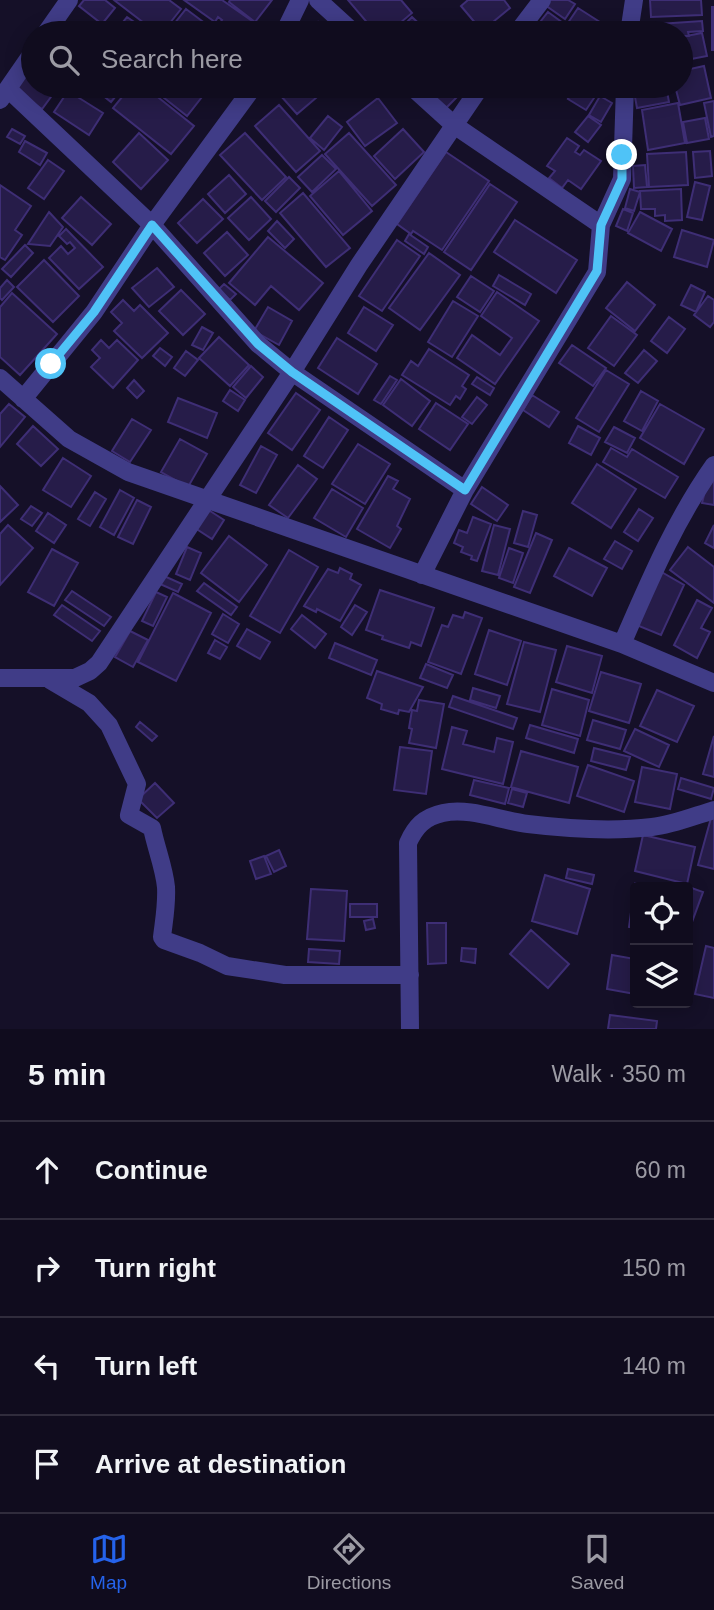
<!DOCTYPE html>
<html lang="en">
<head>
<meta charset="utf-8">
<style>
  body { margin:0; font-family:Arial,sans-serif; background:#191527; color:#f1f3f6 }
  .controls { position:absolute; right:21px; bottom:21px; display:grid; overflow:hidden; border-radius:7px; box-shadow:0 4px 18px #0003 }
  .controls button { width:63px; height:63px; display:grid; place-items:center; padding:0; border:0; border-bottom:2px solid #302c3c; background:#100c1e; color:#f1f3f6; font:35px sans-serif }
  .stop { position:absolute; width:21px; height:21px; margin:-16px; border:5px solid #4fc3f7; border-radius:50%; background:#fff }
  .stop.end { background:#4fc3f7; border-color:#fff; box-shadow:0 2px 7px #0008 }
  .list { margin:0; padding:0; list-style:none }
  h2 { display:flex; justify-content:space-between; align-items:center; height:91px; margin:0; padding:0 28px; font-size:30px }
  h2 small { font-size:23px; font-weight:400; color:#9c9ba4 }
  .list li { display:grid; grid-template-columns:46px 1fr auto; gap:21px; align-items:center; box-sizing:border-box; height:98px; padding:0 28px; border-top:2px solid #302c3c }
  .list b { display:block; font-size:26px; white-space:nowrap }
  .list em { font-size:23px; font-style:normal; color:#9c9ba4 }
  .icon { flex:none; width:38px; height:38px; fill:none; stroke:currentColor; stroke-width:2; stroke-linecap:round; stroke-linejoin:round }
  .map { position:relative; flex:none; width:714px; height:1029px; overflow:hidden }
  .search { position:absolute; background:#100c1e; box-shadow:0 4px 18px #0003; left:21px; right:21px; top:21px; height:77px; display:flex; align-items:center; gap:18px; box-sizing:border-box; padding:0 24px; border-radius:38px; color:#9c9ba4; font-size:26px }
  .sheet { height:483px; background:#100c1e }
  nav { display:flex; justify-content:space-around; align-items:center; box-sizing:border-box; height:98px; border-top:2px solid #302c3c; background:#100c1e; font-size:19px; color:#9c9ba4 }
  nav a { display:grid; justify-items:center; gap:4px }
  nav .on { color:#2563eb }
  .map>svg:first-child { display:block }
</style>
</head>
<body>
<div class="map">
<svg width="714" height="1029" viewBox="0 0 714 1029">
  <rect width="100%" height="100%" fill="#151028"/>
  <path fill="#261c49" stroke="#3e2e75" stroke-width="2" d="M84,0H105L115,8L102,24L79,6Z
    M114,0H169L181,9L162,33H157Z
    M184,0H222L255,23L249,33H232L219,24L222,20L218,17L215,22Z
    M230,0H272L255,22L229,2Z
    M348,0H401L412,13L388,33H376Z
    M468,0H504L510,8L482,31L461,6Z
    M549,0H568L575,4L565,19L545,5Z
    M650,0H701L702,15L651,17Z
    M712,7H714V50H712Z
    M578,8L617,33H561Z
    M186,9L210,27L206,33H167Z
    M548,12L563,23L556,33H548L537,26Z
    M127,17L140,26L135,33H114Z
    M412,17L429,33H396Z
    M702,21L703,31L688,32L689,36H681V33H645L644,25Z
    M318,22L327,33H304Z
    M702,33L707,56L681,61V37Z
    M33,65V86H59L42,109L15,90Z
    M704,66L711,98L680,105L675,86H681V71Z
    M91,86H124L111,102Z
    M131,86H144L194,126L171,154L113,108Z
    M149,86H206L209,88L187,116Z
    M272,86H317L323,92L297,114Z
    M335,86H354L344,95Z
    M427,86H468L445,109L425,89Z
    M550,86H574L567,97Z
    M577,86H602L586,110L568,99Z
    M633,86H666L669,102L637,108Z
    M68,91L103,113L89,135L54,112Z
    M600,96L612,103L601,122L589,115Z
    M378,98L397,123L365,146L347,122Z
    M714,101V136L711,137L704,103Z
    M678,103L685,143L648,150L642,110Z
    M279,105L320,151L296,172L255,126Z
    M328,116L342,127L324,150L310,138Z
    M588,116L601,125L588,142L575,132Z
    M705,118L709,139L687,143L683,122Z
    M12,129L25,136L20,144L7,137Z
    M403,129L424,152L395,179L374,156Z
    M139,133L168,160L141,189L113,162Z
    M245,133L286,177L262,200L220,155Z
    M349,133L396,185L372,206L325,154Z
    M567,138L579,146L575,152L580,155L584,150L601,161L581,189L568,180L562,188L549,178L555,171L547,166Z
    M25,141L47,153L40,165L19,152Z
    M710,151L712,176L695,178L693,152Z
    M446,152L489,181L442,250L413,231L411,234L397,224Z
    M686,152L688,185L649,187L647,154Z
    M322,155L336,169L312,192L298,177Z
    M48,160L64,171L44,199L28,188Z
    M645,165L647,187L634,188L633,166Z
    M339,171L372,211L343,235L310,196Z
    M229,175L246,194L225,213L208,194Z
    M289,177L300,188L276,212L265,201Z
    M695,182L710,186L702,220L687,217Z
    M490,184L517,202L471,270L444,252Z
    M0,185L31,206L15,230L22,235L5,260L0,257Z
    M630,189L640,192L634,211L625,208Z
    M681,189L682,220L665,221V215L655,216V209H641L640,191Z
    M303,193L350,248L326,267L280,213Z
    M81,197L111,224L92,245L62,218Z
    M251,197L271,219L249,240L228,218Z
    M203,199L223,219L197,243L178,223Z
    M623,209L633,213L627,231L616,226Z
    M49,212L63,227L50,246L28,244Z
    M640,212L672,229L661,251L628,233Z
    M515,220L577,260L556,293L494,252Z
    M277,221L294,239L285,248L268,231Z
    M66,229L103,267L79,289L49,258L61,246L68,254L75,248L70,242L67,244L59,236Z
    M682,230L714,240L707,267L674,257Z
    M227,232L248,255L225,276L204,253Z
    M409,234L428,247L424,254L405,241Z
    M268,237L323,283L299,310L271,286L255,305L229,283Z
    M397,240L420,256L382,311L359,296Z
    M25,245L33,253L11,277L2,269Z
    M429,253L460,275L420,330L389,308Z
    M44,260L79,296L53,322L17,287Z
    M157,268L174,287L149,307L132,288Z
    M499,275L531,294L525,305L493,286Z
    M471,276L494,291L480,312L457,297Z
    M7,280L14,287L2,300L0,298V288Z
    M627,282L655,305L635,331L606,308Z
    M224,284L236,294L230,300L218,290Z
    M691,285L705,292L696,312L681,305Z
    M181,290L205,314L183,335L159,311Z
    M497,292L539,321L495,384L457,358L472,335L500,355L512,338L481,316Z
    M12,293L57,334L20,375L0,357V307Z
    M708,296L714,300V322L710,327L694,315Z
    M123,300L134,311L140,305L168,333L142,358L114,331L122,323L111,312Z
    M453,301L478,316L452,357L428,342Z
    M268,307L292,321L279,345L254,331Z
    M364,307L393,325L376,351L348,333Z
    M611,316L637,335L614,366L588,348Z
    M669,317L685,329L667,353L651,341Z
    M202,327L213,333L203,350L192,345Z
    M219,337L249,365L230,386L199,358Z
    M337,338L377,364L358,394L318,368Z
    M101,340L109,348L117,340L138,360L113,388L91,367L100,358L92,350Z
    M572,345L606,368L593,386L559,363Z
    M160,348L172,357L165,366L153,356Z
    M429,349L469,375L462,386L466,389L460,399L456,396L450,405L402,375L411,361L418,366Z
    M644,350L657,361L638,383L625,373Z
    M186,351L198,360L185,376L174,368Z
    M251,366L263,377L246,398L233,387Z
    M606,370L629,384L599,432L576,418Z
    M390,376L397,380L381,404L374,400Z
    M477,377L494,388L490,395L472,384Z
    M401,379L430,401L412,426L383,405Z
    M134,380L144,391L137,398L127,388Z
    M230,390L245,400L238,411L223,401Z
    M641,391L658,401L642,431L624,421Z
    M296,393L320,410L292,450L268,433Z
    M532,395L559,412L549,427L523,410Z
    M477,397L487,405L472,424L462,417Z
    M178,398L217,413L207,438L168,422Z
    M436,403L468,424L450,450L419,429Z
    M9,404L25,417L0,447V414Z
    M660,404L704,429L684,464L640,438Z
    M329,417L348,430L323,468L304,456Z
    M132,419L151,430L130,462L112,451Z
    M33,426L58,449L41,466L17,444Z
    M578,426L600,438L591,455L569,443Z
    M614,427L635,438L627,453L605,442Z
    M180,439L207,454L188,487L161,472Z
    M358,444L390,464L365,504L332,484Z
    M261,446L277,455L256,493L240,485Z
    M611,448L627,457L632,449L678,477L665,498L603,462Z
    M63,458L91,476L71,507L43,490Z
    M597,464L636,489L611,528L572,503Z
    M298,465L317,479L288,518L269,505Z
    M709,475L714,476V505L702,503Z
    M388,476L398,481L393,489L410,499L397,526L401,529L390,548L357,529Z
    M0,486L18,505L0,522Z
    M482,487L508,505L497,521L471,504Z
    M332,489L363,508L346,537L314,518Z
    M120,490L134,498L114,535L100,527Z
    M95,492L106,499L90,526L78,519Z
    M137,500L151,507L133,544L118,537Z
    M31,506L42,513L32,526L21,519Z
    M207,509L224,520L212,539L195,528Z
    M639,509L653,518L638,541L624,532Z
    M523,511L537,515L528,547L514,543Z
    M48,513L66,525L54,543L36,531Z
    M473,517L491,524L477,561L471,559L472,556L461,552L463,547L454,543L459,530L467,533Z
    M8,525L33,548L0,585V534Z
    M494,525L510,529L498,575L482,571Z
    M714,525V548L705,543Z
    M536,533L552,540L530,593L514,587Z
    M229,536L267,565L239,602L201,573Z
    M615,541L632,551L622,569L604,559Z
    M187,547L201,553L190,580L176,574Z
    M688,547L714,567V603L670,570Z
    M509,548L523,553L513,583L499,578Z
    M569,548L607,568L592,596L554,576Z
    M52,549L78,563L54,606L28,592Z
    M289,550L318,567L280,633L250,616Z
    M340,568L352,574L350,579L361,585L340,621L317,609L316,612L304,606L328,569L338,573Z
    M658,570L684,585L661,635L634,624Z
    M164,576L182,584L178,592L160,584Z
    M204,583L237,607L231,615L197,591Z
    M380,590L434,608L421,646L411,642L409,648L382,639L383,636L366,630Z
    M72,591L111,617L104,626L65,600Z
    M156,592L167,597L153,626L142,621Z
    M173,593L211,613L176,681L138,662Z
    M697,600L712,608L701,628L710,632L697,658L674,645Z
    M62,605L100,631L92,641L54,615Z
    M355,605L367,612L352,635L341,627Z
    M465,612L482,618L461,674L428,662L442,625L448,627L453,615L463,618Z
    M223,614L239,624L228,643L212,634Z
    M302,615L326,634L315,648L291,629Z
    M247,629L270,642L260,659L237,646Z
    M489,630L521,641L507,685L475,674Z
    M130,631L148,640L133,667L115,657Z
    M215,640L227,647L220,659L208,653Z
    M524,642L556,650L540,712L507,704Z
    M335,643L377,660L371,675L329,658Z
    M567,646L602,656L592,693L556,682Z
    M426,664L453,675L447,688L420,678Z
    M377,671L423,687L409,712L399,710L398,714L381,709L382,704L367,698Z
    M601,672L641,684L629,723L589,711Z
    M473,688L500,696L496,708L470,700Z
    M552,689L589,700L580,736L542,725Z
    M657,690L694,706L677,742L640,726Z
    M453,696L517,718L513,729L449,707Z
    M419,700L444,704L436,748L409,743L412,729L409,728L412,710L417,711Z
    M593,720L626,730L620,749L587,740Z
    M140,722L157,736L152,741L136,727Z
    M530,725L578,739L574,753L526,738Z
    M452,727L467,731L463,744L494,752L497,738L513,742L503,784L442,769Z
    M635,729L669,745L659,767L624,751Z
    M714,736V777L703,774Z
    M400,747L432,751L426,794L394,790Z
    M594,748L630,757L626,770L591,761Z
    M521,751L578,767L569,803L511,787Z
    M588,765L634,781L624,812L577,796Z
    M642,767L677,774L670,809L635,802Z
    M681,778L714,788L711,799L678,789Z
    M474,780L509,788L505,804L470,795Z
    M155,783L174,803L157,818L138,799Z
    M512,789L527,793L523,807L508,803Z
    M714,817V869L698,865L711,818Z
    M643,835L695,847L687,884L635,871Z
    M279,850L286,866L274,872L266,856Z
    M264,856L271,874L256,879L250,861Z
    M568,869L594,875L592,884L566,878Z
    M545,875L590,889L577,934L532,921Z
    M635,883L665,887H635V928L629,927Z
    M686,886L703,892L692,922L688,920Z
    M311,889L347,891L344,941L307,939Z
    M350,904H377V917H350Z
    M373,919L375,928L366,930L364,921Z
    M427,923H446V963L428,964Z
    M531,930L569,964L548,988L510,954Z
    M706,946L714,948V998L695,994Z
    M462,948L476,949L475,963L461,961Z
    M309,949L340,951L339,964L308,962Z
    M612,955L635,959V994L607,989Z
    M610,1015L657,1021L656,1029H608Z"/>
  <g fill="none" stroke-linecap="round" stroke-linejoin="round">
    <path stroke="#403c87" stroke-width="18" d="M318,0L354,33
      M46,33L69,0
      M284,33L300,0
      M517,33L542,0
      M629,33L634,0
      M411,86L454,125L601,225
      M8,89L152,225L258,344L292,372L465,490
      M0,100L33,52
      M0,378L69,439L128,472L622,644L714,683
      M23,399L94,312L152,225L254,86
      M422,575L465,490L597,272L601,225L622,179L625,86
      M622,644C649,582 675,520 714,465
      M0,678H75L90,671L99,663L292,372L359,265L481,86
      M50,680L89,703L109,725L137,784L129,815L152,828C156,848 164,867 166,887C167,905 164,920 162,937L164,940L200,953L227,966L285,975H410
      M410,1029L408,843C415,827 424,817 443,813C470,807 501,821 528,824C569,829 610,832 652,827C672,825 694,816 714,810"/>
  </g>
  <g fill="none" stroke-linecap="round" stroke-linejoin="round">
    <path stroke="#4fc3f7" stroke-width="9" d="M51,364L94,312L152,225L258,344L292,372L465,490L597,271L601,225L622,179V155"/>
  </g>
</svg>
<div class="controls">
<button><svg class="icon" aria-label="locate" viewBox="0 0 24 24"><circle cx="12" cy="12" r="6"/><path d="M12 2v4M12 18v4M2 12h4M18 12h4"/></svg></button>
<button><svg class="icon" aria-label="layers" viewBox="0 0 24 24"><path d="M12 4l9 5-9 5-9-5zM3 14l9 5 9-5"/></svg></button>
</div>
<div class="stop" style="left:51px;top:364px"></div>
<div class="stop end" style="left:622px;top:155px"></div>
<div class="search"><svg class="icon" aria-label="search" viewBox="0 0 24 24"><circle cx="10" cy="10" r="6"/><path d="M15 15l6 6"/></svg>Search here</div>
</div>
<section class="sheet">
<h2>5 min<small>Walk · 350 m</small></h2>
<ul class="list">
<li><svg class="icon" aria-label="ahead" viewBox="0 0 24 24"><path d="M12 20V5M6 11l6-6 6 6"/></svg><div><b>Continue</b></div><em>60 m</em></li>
<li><svg class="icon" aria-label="right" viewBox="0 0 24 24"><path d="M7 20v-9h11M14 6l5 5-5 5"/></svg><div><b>Turn right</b></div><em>150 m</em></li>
<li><svg class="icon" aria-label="left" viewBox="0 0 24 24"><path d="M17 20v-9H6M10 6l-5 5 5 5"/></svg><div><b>Turn left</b></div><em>140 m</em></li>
<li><svg class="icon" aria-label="arrive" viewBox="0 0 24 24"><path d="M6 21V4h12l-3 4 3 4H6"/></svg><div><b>Arrive at destination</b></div></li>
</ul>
</section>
<nav>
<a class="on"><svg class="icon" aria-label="map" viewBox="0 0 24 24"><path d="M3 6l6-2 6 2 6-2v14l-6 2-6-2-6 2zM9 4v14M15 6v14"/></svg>Map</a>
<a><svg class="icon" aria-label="directions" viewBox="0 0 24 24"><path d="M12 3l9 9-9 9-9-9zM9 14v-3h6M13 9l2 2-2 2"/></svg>Directions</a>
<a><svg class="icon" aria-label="saved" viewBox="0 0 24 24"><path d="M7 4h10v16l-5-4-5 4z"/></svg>Saved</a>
</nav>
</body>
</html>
